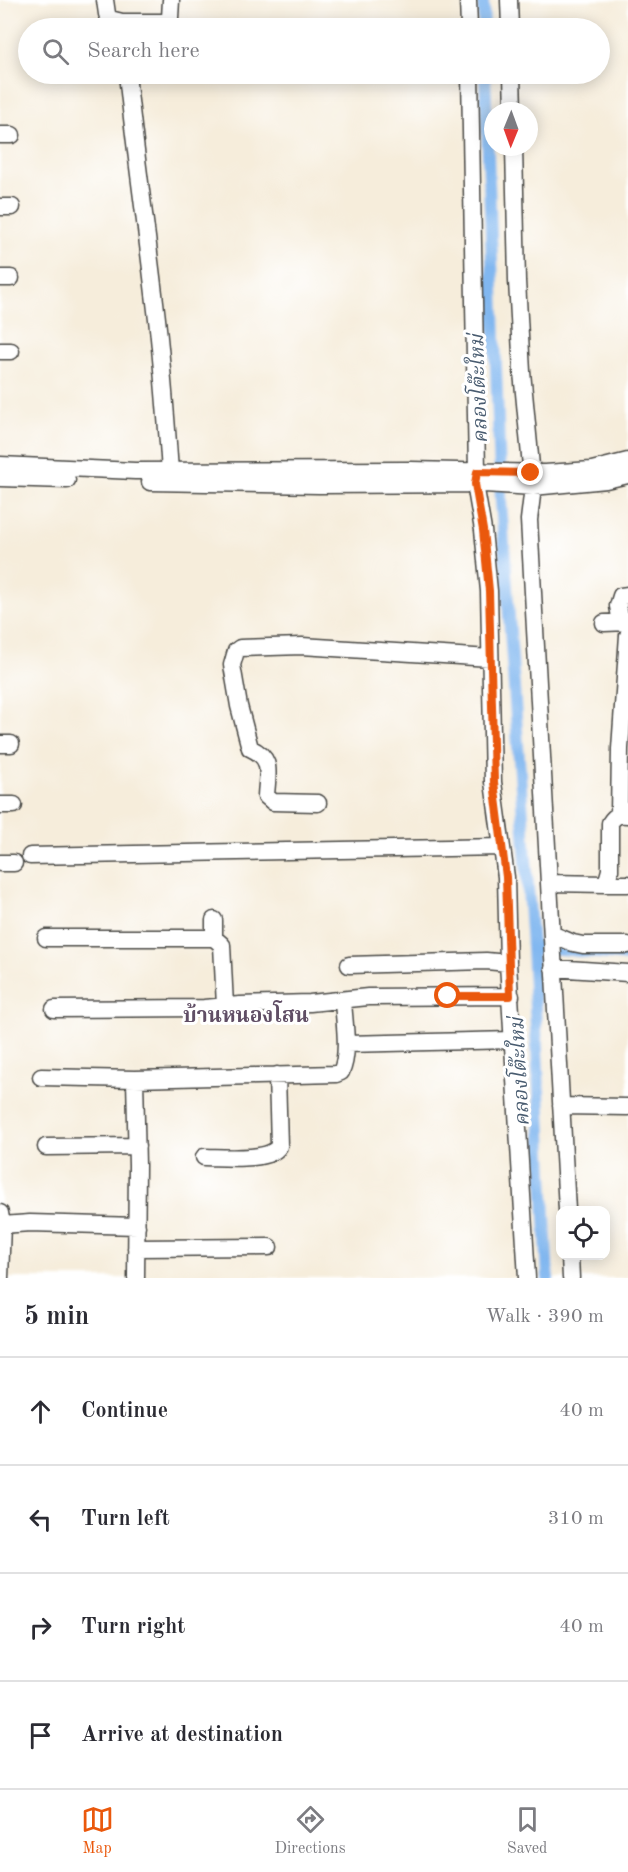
<!DOCTYPE html>
<html lang="en">
<head>
<meta charset="utf-8">
<style>
  body { margin:0; font-family:"Old Standard TT","Noto Serif Thai",serif; background:#f2f2f3; color:#2b2b33 }
  .controls { position:absolute; right:18px; bottom:18px; display:grid; overflow:hidden; border-radius:12px; box-shadow:0 3px 15px #0003 }
  .controls button { width:54px; height:54px; display:grid; place-items:center; padding:0; border:0; border-bottom:2px solid #e1e1e2; background:#fff; color:#2b2b33; font:30px sans-serif }
  .compass { position:absolute; left:484px; top:102px; width:54px; height:54px; border-radius:50%; background:#fff; box-shadow:0 3px 15px #0003; rotate:181deg }
  .stop { position:absolute; width:18px; height:18px; margin:-14px; border:4px solid #ea580c; border-radius:50%; background:#fff }
  .stop.end { background:#ea580c; border-color:#fff; box-shadow:0 2px 6px #0008 }
  .list { margin:0; padding:0; list-style:none }
  h2 { display:flex; justify-content:space-between; align-items:center; height:78px; margin:0; padding:0 24px; font-size:26px }
  h2 small { font-size:20px; font-weight:400; color:#7c7c81 }
  .list li { display:grid; grid-template-columns:39px 1fr auto; gap:18px; align-items:center; box-sizing:border-box; height:108px; padding:0 24px; border-top:2px solid #e1e1e2 }
  .list b { display:block; font-size:22px; white-space:nowrap }
  .list em { font-size:20px; font-style:normal; color:#7c7c81 }
  .icon { flex:none; width:33px; height:33px; fill:none; stroke:currentColor; stroke-width:2; stroke-linecap:round; stroke-linejoin:round }
  .map { position:relative; flex:none; width:628px; height:1278px; overflow:hidden }
  .search { position:absolute; background:#fff; box-shadow:0 3px 15px #0003; left:18px; right:18px; top:18px; height:66px; display:flex; align-items:center; gap:15px; box-sizing:border-box; padding:0 21px; border-radius:33px; color:#7c7c81; font-size:22px }
  .sheet { height:510px; background:#fff }
  nav { display:flex; justify-content:space-around; align-items:center; box-sizing:border-box; height:84px; border-top:2px solid #e1e1e2; background:#fff; font-size:16px; color:#7c7c81 }
  nav a { display:grid; justify-items:center; gap:3px }
  nav .on { color:#ea580c }
  .map>svg:first-child { display:block }
</style>
</head>
<body>
<div class="map">
<svg width="628" height="1278" viewBox="0 0 628 1278">
  <rect width="100%" height="100%" fill="#fff"/>
  <filter id="ink" filterUnits="userSpaceOnUse"><feTurbulence type="fractalNoise" baseFrequency=".0167" numOctaves="2"/><feDisplacementMap in="SourceGraphic" scale="12" xChannelSelector="R" yChannelSelector="G"/><feConvolveMatrix kernelMatrix="1 2 1 2 8 2 1 2 1" color-interpolation-filters="sRGB"/></filter>
  <filter id="wash" filterUnits="userSpaceOnUse"><feTurbulence type="fractalNoise" baseFrequency=".008" numOctaves="4" result="noise"/><feDisplacementMap in="SourceGraphic" scale="24" xChannelSelector="R" yChannelSelector="G"/><feGaussianBlur stdDeviation="1.35" result="paint"/><feColorMatrix in="noise" values="0 0 0 0 0 0 0 0 0 0 0 0 0 0 0 0 0 1.4 0 .05"/><feComposite in="paint" operator="in"/></filter>
  <g filter="url(#wash)">
    <rect width="100%" height="100%" fill="#f6eddb"/>
    <g fill="none" stroke-linecap="round" stroke-linejoin="round">
      <path stroke="#81b7f0" stroke-width="12" d="M483,0L484,28
        M485,74L501,501L532,946L548,1278
        M532,946L628,956"/>
    </g>
  </g>
  <g filter="url(#ink)">
    <g fill="none" stroke-linecap="round" stroke-linejoin="round">
      <defs>
        <path id="minor" d="M105,0L107,14L110,19L122,22H164L170,18L171,0
          M468,0L469,28
          M509,0L510,28
          M127,74C135,150 146,225 155,302C162,358 166,414 170,471
          M470,74L477,472L475,484L483,530L489,591L493,782L506,877L508,963L527,1278
          M512,74L513,111
          M0,135H12
          M514,147L517,281L522,372L533,487L529,520L567,1210
          M0,207H12
          M0,278H11
          M0,351H11
          M0,465L135,471L411,470L545,473L592,470L628,461
          M0,478L67,480
          M150,482L319,485L484,484L533,487L606,480L628,475
          M628,595L621,596L618,606L620,617L628,621
          M604,623L628,622
          M0,744H11
          M318,803L273,802L266,796C267,773 274,759 250,748L239,706L232,665L236,651L240,648L302,646L490,658
          M0,805H14
          M619,815L620,749L628,635
          M30,856L502,847
          M0,863H14
          M549,883L606,884L610,870V823C615,815 619,814 628,815
          M606,884H628
          M214,920V938
          M552,934L573,943L583,945H628
          M46,938H214L222,945L225,1006
          M349,965L486,961L508,963
          M553,968L628,973
          M54,1009L204,1008L240,1005L310,1003L368,997L511,996
          M346,1044L513,1040
          M41,1077L135,1079L336,1074L341,1072C350,1054 344,1021 343,1001
          M135,1079L137,1166L136,1278
          M561,1106L628,1107
          M46,1147L137,1146
          M204,1157C222,1157 270,1162 279,1146L277,1075
          M0,1213L2,1225L0,1278
          M2,1225L30,1223L137,1226
          M136,1248L269,1247
          M570,1256L571,1278"/>
      </defs>
      <use href="#minor" stroke="#494845" stroke-width="19"/>
      <use href="#minor" stroke="#fff" stroke-width="16"/>
    </g>
  </g>
  <g fill="none" stroke-linecap="round" stroke-linejoin="round" filter="url(#ink)">
    <path stroke="#ea580c" stroke-width="8" d="M448,996H510L506,877L494,782L489,591L483,530L475,484L477,472L531,473"/>
  </g>
  <g text-anchor="middle" stroke-width="6" stroke-linejoin="round" paint-order="stroke">
    <g font-size="20" font-style="italic" fill="#495c70" stroke="#fff">
      <text transform="translate(478 389) rotate(-92)" y="7">คลองโต๊ะใหม่</text>
      <text transform="translate(519 1072) rotate(-93)" y="7">คลองโต๊ะใหม่</text>
    </g>
    <g font-size="21" font-weight="bold" fill="#604e65" stroke="#fff">
      <text x="246" y="1022">บ้านหนองโสน</text>
    </g>
  </g>
</svg>
<div class="controls">
<button><svg class="icon" aria-label="locate" viewBox="0 0 24 24"><circle cx="12" cy="12" r="6"/><path d="M12 2v4M12 18v4M2 12h4M18 12h4"/></svg></button>
</div>
<svg class="compass" viewBox="-18 -18 36 36"><path d="M0-13l5 13h-10z" fill="#e53935"/><path d="M0 13l5-13h-10z" fill="#7c7c81"/></svg>
<div class="stop" style="left:448px;top:996px"></div>
<div class="stop end" style="left:531px;top:473px"></div>
<div class="search"><svg class="icon" aria-label="search" viewBox="0 0 24 24"><circle cx="10" cy="10" r="6"/><path d="M15 15l6 6"/></svg>Search here</div>
</div>
<section class="sheet">
<h2>5 min<small>Walk · 390 m</small></h2>
<ul class="list">
<li><svg class="icon" aria-label="ahead" viewBox="0 0 24 24"><path d="M12 20V5M6 11l6-6 6 6"/></svg><div><b>Continue</b></div><em>40 m</em></li>
<li><svg class="icon" aria-label="left" viewBox="0 0 24 24"><path d="M17 20v-9H6M10 6l-5 5 5 5"/></svg><div><b>Turn left</b></div><em>310 m</em></li>
<li><svg class="icon" aria-label="right" viewBox="0 0 24 24"><path d="M7 20v-9h11M14 6l5 5-5 5"/></svg><div><b>Turn right</b></div><em>40 m</em></li>
<li><svg class="icon" aria-label="arrive" viewBox="0 0 24 24"><path d="M6 21V4h12l-3 4 3 4H6"/></svg><div><b>Arrive at destination</b></div></li>
</ul>
</section>
<nav>
<a class="on"><svg class="icon" aria-label="map" viewBox="0 0 24 24"><path d="M3 6l6-2 6 2 6-2v14l-6 2-6-2-6 2zM9 4v14M15 6v14"/></svg>Map</a>
<a><svg class="icon" aria-label="directions" viewBox="0 0 24 24"><path d="M12 3l9 9-9 9-9-9zM9 14v-3h6M13 9l2 2-2 2"/></svg>Directions</a>
<a><svg class="icon" aria-label="saved" viewBox="0 0 24 24"><path d="M7 4h10v16l-5-4-5 4z"/></svg>Saved</a>
</nav>
</body>
</html>
